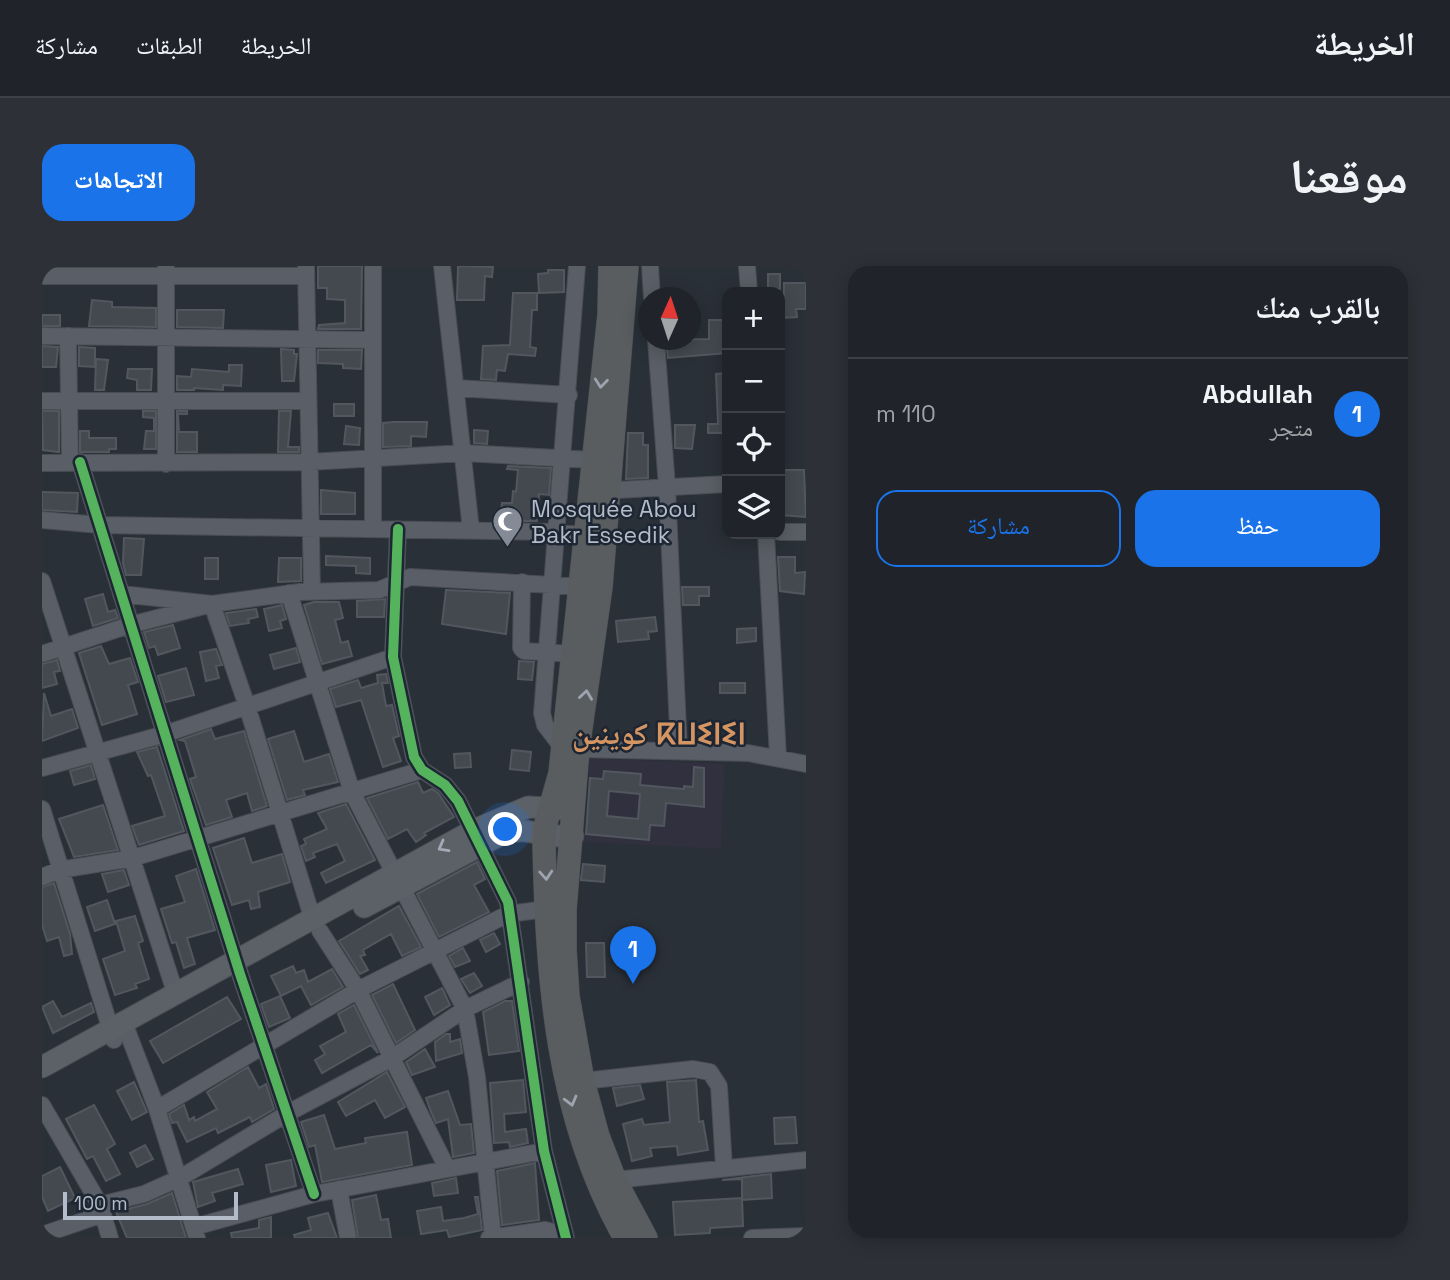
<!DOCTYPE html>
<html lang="ar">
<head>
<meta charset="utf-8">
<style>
  body { margin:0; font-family:"Space Grotesk","Noto Naskh Arabic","Noto Sans Tifinagh",sans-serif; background:#2d3036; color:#f1f3f6; direction:rtl }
  .controls { position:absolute; right:21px; top:21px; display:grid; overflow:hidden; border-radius:14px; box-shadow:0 4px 18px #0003 }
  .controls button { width:63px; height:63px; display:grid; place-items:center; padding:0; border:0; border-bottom:2px solid #3d4147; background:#20242a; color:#f1f3f6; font:35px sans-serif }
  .compass { position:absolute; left:596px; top:21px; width:63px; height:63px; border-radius:50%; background:#20242a; box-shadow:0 4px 18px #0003; rotate:3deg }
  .scale { position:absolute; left:21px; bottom:18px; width:175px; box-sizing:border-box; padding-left:7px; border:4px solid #b4bcc9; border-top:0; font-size:19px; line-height:24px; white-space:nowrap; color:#b4bcc9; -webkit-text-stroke:5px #1d2633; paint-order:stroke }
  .you { position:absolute; left:464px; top:564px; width:24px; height:24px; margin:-18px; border:5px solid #fff; border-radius:50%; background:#1a73e8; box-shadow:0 0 0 10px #1a73e833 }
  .badge { display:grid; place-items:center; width:46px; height:46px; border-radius:50%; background:#1a73e8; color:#fff; font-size:23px; font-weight:700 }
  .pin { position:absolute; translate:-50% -58px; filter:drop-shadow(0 2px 4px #0008) }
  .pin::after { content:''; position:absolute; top:37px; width:24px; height:21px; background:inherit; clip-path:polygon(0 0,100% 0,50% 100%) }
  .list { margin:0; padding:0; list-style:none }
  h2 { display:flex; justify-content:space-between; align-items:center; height:91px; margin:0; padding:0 28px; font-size:30px }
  h2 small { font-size:23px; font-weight:400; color:#a2a4a8 }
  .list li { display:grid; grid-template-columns:46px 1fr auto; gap:21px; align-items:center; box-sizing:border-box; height:112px; padding:0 28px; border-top:2px solid #3d4147 }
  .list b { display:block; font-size:26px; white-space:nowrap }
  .list p { margin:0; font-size:23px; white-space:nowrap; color:#a2a4a8 }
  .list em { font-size:23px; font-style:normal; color:#a2a4a8 }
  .actions { display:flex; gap:14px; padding:21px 28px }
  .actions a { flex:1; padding:16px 0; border:2px solid #1a73e8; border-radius:21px; text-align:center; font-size:24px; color:#1a73e8 }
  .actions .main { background:#1a73e8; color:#fff }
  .icon { flex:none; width:38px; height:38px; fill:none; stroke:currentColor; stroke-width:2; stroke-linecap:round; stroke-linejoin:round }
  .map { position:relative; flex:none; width:764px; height:972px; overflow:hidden; direction:ltr; border-radius:21px }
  header { display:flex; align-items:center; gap:42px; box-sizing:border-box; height:98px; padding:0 35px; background:#20242a; border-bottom:2px solid #3d4147 }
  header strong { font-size:33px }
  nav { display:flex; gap:38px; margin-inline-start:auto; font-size:24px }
  .intro { display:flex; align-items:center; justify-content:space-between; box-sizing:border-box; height:168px; padding:0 42px }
  h1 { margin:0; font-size:49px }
  .button { padding:18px 32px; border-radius:21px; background:#1a73e8; color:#fff; font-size:24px; font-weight:700 }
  main { display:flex; gap:42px; padding:0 42px }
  aside { flex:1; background:#20242a; border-radius:21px; box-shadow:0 4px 18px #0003 }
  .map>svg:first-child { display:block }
</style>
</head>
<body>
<header>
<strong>الخريطة</strong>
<nav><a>الخريطة</a><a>الطبقات</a><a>مشاركة</a></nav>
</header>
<div class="intro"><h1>موقعنا</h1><a class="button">الاتجاهات</a></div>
<main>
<aside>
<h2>بالقرب منك<small></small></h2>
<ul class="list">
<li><span class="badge">1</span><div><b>Abdullah</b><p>متجر</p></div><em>110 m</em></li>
</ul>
<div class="actions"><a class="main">حفظ</a><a>مشاركة</a></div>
</aside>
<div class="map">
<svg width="764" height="972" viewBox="0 0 764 972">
  <rect width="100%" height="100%" fill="#2a3038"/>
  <path fill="#31303e" d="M547,492L683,498L679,583L543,576Z"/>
  <path fill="#444950" stroke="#52575f" stroke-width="2" fill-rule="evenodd" d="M276,0H320L319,63H276L277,59L303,57V34L285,33V22H276Z
    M416,0L451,1L450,11L443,10L442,34H415Z
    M506,4H522V26L497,27L496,8L506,7Z
    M726,8H738V23H726Z
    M742,17H764V43H754L755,51L738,52V41H742Z
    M471,27H495V44H490L488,81L494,82L493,90L466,88L463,105L455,104L454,114L439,113L441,80L468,79Z
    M50,34L70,36V41L114,42V61L47,60Z
    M135,44H182L181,62L135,61Z
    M0,49H18V60H0Z
    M667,54H684L685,87L626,92L624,74L667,73Z
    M0,80L16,81L14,101H0Z
    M37,81L53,82V101L37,100Z
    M239,83L252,84V88H255L252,115H240Z
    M276,84H320L319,103L301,102V98L276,97Z
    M54,93L66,94L62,124H53Z
    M187,99H200L199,120L181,119V124L152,122V124H135V110L149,111L150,103L187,106Z
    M86,103H110L109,124H95V114L85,112Z
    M685,107V167H666V158H676L674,108Z
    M292,138H312V150H292Z
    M0,145H17V186L1,184Z
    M101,145H114V183H102L104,165H112V152L101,151Z
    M135,145H145V148H136L137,166H155V186H135Z
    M237,145H249L246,181H257V186H236Z
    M351,156H385L384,171L369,170V180L341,181V157Z
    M633,159H653L650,183L633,182Z
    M304,160L318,162L317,179L302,178Z
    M432,164L446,165L445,178L432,177Z
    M38,165H47V172H74V183H67V186H38Z
    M586,167H601V179H606V212L584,213Z
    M466,200L509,202L507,229L497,228L495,255H458L460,237H470L471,225L474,226L476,204L465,203Z
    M738,204H762L764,251L738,249Z
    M279,224L313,227V248H279Z
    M0,226L36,227L35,246L0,244Z
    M82,272L102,273L99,309H84L81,297Z
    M284,290L328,292V308L314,307V300L284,299Z
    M736,291H753V307L763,306L762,328L738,325Z
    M163,292H176V313H163Z
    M237,292H259V315L236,316Z
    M640,321H667V330H657V339H641Z
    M404,324L468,327L464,368L400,358Z
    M61,328L66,346L73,344L76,352L51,360L43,333Z
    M343,333L342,351H315V335Z
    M272,336H297L301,352L293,354L299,377L306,375L310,390L280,398L262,339Z
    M240,339L244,353L238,355L240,362L227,365L222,343Z
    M214,343L216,351L206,353L207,357L188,360L184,347Z
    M613,351L615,365L606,366L607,373L576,376L574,355Z
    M131,359L138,382L116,389L113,380L107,382L102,366Z
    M714,362V375L695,377V363Z
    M59,380L67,398L88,392L96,416L86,419L95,448L60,459L37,387Z
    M254,382L258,396L232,403L228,389Z
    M174,383L180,399L174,400L177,412L164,415L158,386Z
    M15,394L18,405L12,406L15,418L0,422V398Z
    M477,395L492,396L490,414L476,413Z
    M144,402L152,429L124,436L116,410Z
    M344,408L346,417H340L344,440L350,439L357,470L351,472L359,495L341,501L319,434L294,441L288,423L316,414L319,422L336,417L335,409Z
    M678,417H703V427H678Z
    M2,427L9,450L30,443L36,462L0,475Z
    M169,463L173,473L202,465L225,540L210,545L205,527L184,534L190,551L164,559L148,513L154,511L143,475L138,474Z
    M252,465L262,496L287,488L296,516L261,524L263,529L245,534L226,473Z
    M115,481L142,565L97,579L90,560L123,550L109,509L106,510L95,486Z
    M470,484L489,486L487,505L468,503Z
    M428,487L429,501L413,502L412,488Z
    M49,499L53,513L32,519L28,505Z
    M652,501L662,502V541L624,537L622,560L608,559L607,574L544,568L548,512L561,513L562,505L599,508L598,519L642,523V520L651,521ZM567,525L598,528L596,553L565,550Z
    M376,516L381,527L390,523L396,527L412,551L382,567L384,569L374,576L365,563L346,573L325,532Z
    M304,538L333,594L284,617L279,607L303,595L295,578L271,587L273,591L264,595L259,580L264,578L262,573L285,563L276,547Z
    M61,539L76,584L32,591L17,553Z
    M202,572L210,597L240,588L248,616L216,626L218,641L209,643L207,634L190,639L171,582Z
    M435,596L443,613L432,619L447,646L397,671L375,628Z
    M541,598L563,600L562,616L539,614Z
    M154,603L173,664L145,672L153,698L142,702L134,676L130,677L119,643L143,636L134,610Z
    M82,604L87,619L66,626L60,608Z
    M12,617L28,668L30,688L22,690L17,671L5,675L0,659V621Z
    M65,634L73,658L53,665L45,641Z
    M357,640L379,681L360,690L349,668L321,684L323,689L318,690L326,704L318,708L297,675Z
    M93,650L101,675L96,677L107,713L93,718L95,722L73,729L61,693L83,685L74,655Z
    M452,667L458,678L444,686L438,674Z
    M544,677H562L563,711H545Z
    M421,682L428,695L413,701L407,690Z
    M251,700L254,707L262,704L266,716L290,703L301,721L269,739L259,720L239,730L229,710Z
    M432,707L440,720L428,727L419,713Z
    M351,718L373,764L354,777L330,729Z
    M400,722L408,739L392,749L383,731Z
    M238,730L248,752L227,761L219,738Z
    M185,731L199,753L121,797L108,775Z
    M11,735L20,751L49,737L52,746L11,767L0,741Z
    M463,735H470L477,785L447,789L441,746Z
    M312,739L336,787L329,779L280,807L273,794L283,788L278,780L304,766L296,748Z
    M404,768H408V776L418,773L420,787L394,795L393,776Z
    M383,783L393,801L370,809L364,796Z
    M206,801L217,822L224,818L232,843L210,856L208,851L176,867L174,862L145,876L135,856L130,857L127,848L142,839L147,854L152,851L153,855L175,843L165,826Z
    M345,806L363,841L343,852L333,834L304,850L296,836Z
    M481,814L484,846L462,848L463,866L484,863L486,877L468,881L467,876L452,877L448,817Z
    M654,814L657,856L661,855L666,884L636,889L635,880L608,882L610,890L590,895L581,858L600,853L602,859L628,856L625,816Z
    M92,816L105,846L90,854L75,825Z
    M598,819L602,833L575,840L571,822Z
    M406,825L418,859L429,858L432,887L411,891L406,853L394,857L389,846L384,832Z
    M52,839L73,878L65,883L78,908L64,915L51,890L45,893L24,853Z
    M282,849L293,883L324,877L323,872L365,866L370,899L280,916L273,879L267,881L259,856Z
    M753,851L755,877L733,878L732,852Z
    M103,879L111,893L95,901L88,887Z
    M249,894L254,920L229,926L224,899Z
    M493,897L497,954L460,959L455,905Z
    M18,901L33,932L6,945L0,931V910Z
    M196,903L201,918L170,927L173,935L156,941L151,916Z
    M729,908L730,932L700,934V913L680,914Z
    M414,912L416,927L392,930L390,917Z
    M130,927L144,972H85L74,946L105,938Z
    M334,929L339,954L346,953L349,972H316L310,934Z
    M433,931H436L440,964L407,971L405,964L379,968L375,945L399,941L401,955L422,952L436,948Z
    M700,932L701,960L668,962V967L633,969L631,936Z
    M286,947L295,972H253L252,969L269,964L266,952Z
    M229,951V972H190L189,967L217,962V954Z"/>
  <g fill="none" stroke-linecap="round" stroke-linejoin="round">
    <defs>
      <path id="minor" d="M264,0L270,326
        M400,0L429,264
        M608,0L610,32
        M705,0L707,26
        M124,1V198
        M0,10H264
        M0,70L331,74
        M26,70L28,196
        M614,74L625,221L637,485
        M414,122L527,129
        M0,135H266
        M38,196L198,708L272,928
        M0,197L267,196L422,187L551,194
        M557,225L685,218
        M0,254L58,259L514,266L543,270
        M331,263V0
        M356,263L351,391L372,491L380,504L403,519L416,535L466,636L502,885L524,972
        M738,266H764
        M724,268L736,491
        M0,315L133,726
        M480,316L479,382L482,385L531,388
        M247,327L310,526L423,743L435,811L451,972
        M79,328L170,338L205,440L271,654
        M0,388L88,359L170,338L258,326L337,324L368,311L546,321
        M520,481L503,459L500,447L535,0
        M536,483L706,487L764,498
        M0,502L123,468L351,391
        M0,543L72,774
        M0,611L17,604L91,592L380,504
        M278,665L316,724L405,902
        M81,754L115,843L155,972
        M541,815L651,803L668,806L677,820L682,902
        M0,839L58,939L68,972
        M115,843L316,724L466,648L504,643
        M573,914L764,894
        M297,923L306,972
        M58,939L102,928L138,912L246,847L350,792L423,743L479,716
        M152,961L272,928L502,885
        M0,969L61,948
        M447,972L503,964L522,969
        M710,972L764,970"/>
      <path id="major" d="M322,641L462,567C485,560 507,573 531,570
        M0,801L432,564L486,541L525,543"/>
      <path id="highway" d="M568,0L567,49L518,507L504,557L502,576C505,712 514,851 583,972
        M585,0L559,321L536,483L523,644V684L526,730L541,815L556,870L573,914L604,972"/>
    </defs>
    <use href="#minor" stroke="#484c53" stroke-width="18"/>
    <use href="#major" stroke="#484c55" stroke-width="23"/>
    <use href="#highway" stroke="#474c53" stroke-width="24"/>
    <use href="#minor" stroke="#5a5e66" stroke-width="16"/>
    <use href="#major" stroke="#5c6168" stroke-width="21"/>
    <use href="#highway" stroke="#5a5d60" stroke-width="23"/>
    <defs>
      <path id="cycleway" d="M38,196L198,708L272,928
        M356,263L351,391L372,491L380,504L403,519L416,535L466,636L502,885L524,972"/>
    </defs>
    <use href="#cycleway" stroke="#1d2633" stroke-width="15"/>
    <use href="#cycleway" stroke="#56b35d" stroke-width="10"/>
  </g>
  <defs><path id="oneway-chevron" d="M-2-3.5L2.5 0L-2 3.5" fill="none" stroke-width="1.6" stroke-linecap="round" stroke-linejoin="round" transform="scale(1.75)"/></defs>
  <g stroke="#9ea4af">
    <use href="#oneway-chevron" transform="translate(559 117) rotate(96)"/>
    <use href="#oneway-chevron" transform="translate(544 429) rotate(-82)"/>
    <use href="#oneway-chevron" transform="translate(504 609) rotate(86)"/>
    <use href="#oneway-chevron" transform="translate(529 835) rotate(75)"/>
  </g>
  <use stroke="#a2aab6" href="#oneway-chevron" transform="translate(401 581) rotate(151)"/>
  <defs>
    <symbol id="mosque-pin" viewBox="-11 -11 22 30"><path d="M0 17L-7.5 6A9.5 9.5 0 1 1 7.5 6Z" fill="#848b96" stroke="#1d2633"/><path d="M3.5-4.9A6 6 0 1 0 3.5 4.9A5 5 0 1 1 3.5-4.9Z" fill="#fff"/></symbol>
  </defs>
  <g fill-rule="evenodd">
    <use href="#mosque-pin" x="448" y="238" width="35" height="47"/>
  </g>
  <g text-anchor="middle" stroke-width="5" stroke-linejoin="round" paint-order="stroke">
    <g font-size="23" fill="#b4bcc9" stroke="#1d2633" text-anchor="start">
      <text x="489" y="251">Mosquée Abou<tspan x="489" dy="26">Bakr Essedik</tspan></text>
    </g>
    <g font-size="30" font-weight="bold" fill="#d59563" stroke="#1d2633">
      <text x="617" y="478">كوينين ⴽⵡⵉⵏⵉⵏ</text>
    </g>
  </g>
</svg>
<div class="controls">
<button>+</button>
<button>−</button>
<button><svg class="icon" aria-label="locate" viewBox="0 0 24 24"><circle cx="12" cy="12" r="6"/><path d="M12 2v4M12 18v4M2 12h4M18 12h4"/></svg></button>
<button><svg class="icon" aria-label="layers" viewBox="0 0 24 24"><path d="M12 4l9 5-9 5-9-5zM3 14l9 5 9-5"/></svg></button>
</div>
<svg class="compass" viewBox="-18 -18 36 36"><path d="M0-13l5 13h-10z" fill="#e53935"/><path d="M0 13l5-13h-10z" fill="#a2a4a8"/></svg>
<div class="scale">100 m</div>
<div class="you"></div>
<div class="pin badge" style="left:591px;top:718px">1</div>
</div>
</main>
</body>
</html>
